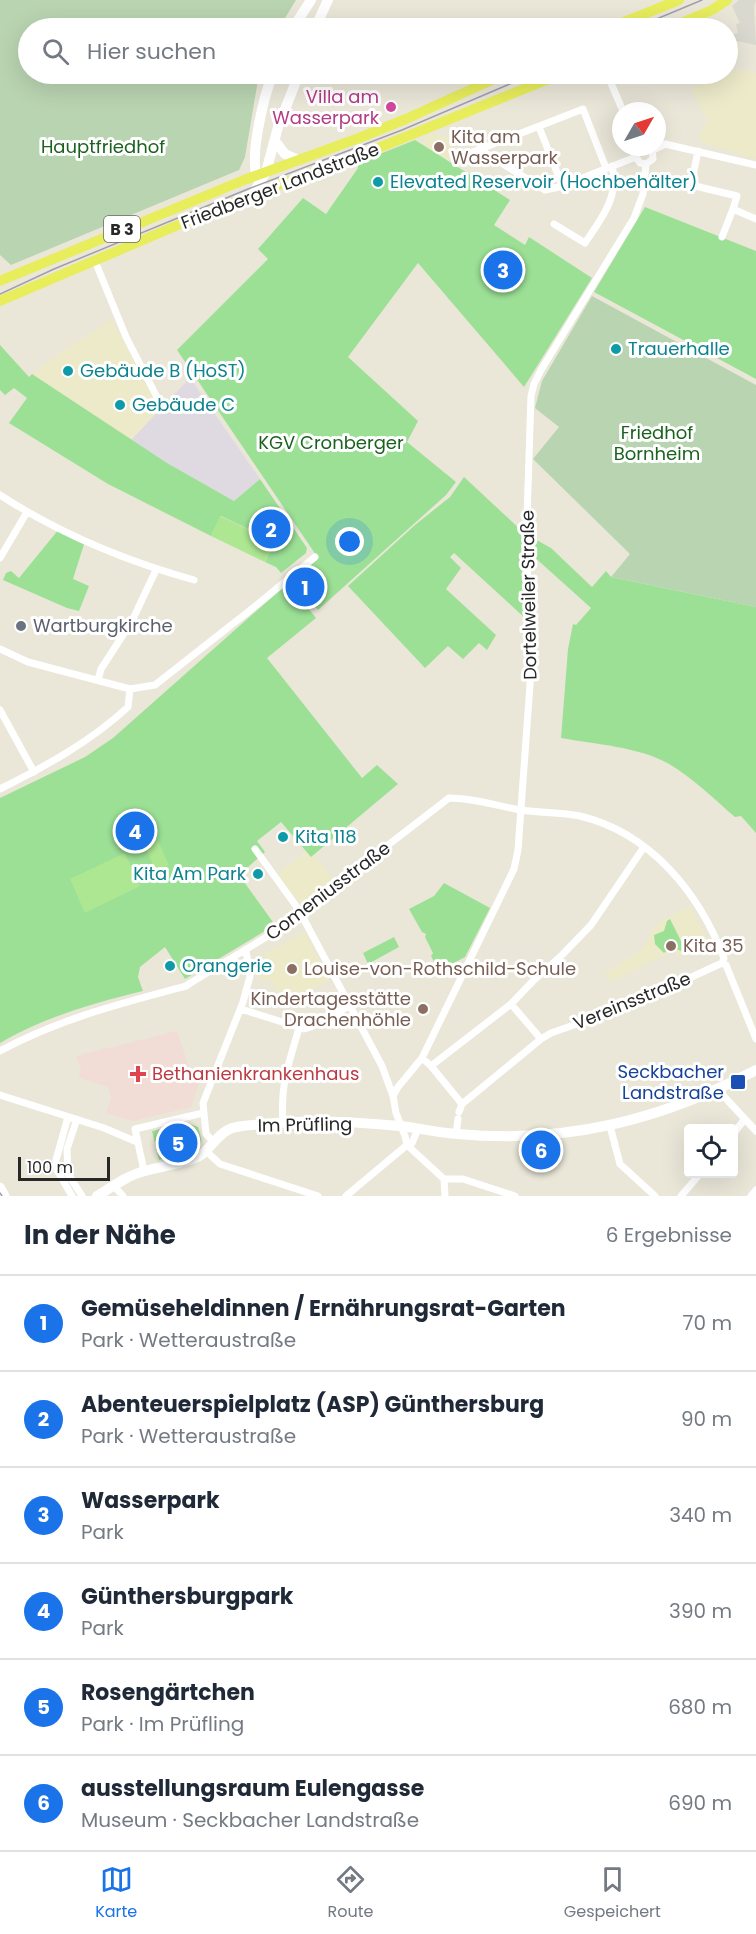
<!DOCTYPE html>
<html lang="de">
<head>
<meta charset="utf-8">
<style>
  body { margin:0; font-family:Poppins,sans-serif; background:#f2f2f3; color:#1f2937 }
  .controls { position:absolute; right:18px; bottom:18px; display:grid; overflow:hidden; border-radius:6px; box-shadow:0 6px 24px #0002 }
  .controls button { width:54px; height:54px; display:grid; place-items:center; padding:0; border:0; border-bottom:2px solid #e0e1e3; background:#fff; color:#1f2937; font:30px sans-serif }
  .compass { position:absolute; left:612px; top:102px; width:54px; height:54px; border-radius:50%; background:#fff; box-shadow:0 6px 24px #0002; rotate:51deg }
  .scale { position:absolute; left:18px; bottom:15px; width:92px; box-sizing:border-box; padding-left:6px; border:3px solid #282828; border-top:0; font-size:16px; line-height:21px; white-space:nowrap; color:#282828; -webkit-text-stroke:4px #fff; paint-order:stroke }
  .you { position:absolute; left:350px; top:542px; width:21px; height:21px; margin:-15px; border:4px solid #fff; border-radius:50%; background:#1a73e8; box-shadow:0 0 0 9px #1a73e833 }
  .badge { display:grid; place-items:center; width:39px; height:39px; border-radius:50%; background:#1a73e8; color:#fff; font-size:20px; font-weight:700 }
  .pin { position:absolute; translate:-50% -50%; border:3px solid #fff; box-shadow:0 2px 6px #0006 }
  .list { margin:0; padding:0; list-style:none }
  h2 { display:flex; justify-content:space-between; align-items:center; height:78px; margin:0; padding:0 24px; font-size:26px }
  h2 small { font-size:20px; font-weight:400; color:#747a83 }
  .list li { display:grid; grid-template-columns:39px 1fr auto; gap:18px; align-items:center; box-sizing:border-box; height:96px; padding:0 24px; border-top:2px solid #e0e1e3 }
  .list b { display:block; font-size:22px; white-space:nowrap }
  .list p { margin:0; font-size:20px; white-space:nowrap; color:#747a83 }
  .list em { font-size:20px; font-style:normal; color:#747a83 }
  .icon { flex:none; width:33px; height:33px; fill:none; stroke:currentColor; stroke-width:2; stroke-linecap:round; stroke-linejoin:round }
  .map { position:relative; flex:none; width:756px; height:1196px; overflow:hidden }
  .search { position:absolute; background:#fff; box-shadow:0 6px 24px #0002; left:18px; right:18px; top:18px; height:66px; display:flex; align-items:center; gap:15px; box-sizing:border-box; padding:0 21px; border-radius:33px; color:#747a83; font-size:22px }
  .sheet { height:654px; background:#fff }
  nav { display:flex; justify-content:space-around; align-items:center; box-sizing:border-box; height:84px; border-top:2px solid #e0e1e3; background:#fff; font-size:16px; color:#747a83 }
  nav a { display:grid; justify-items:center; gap:3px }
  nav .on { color:#1a73e8 }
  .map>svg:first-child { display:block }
</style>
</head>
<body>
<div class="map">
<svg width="756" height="1196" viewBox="0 0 756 1196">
  <rect width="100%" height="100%" fill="#eae7d9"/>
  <path fill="#dfdae2" d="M190,378L260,479L234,501L167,463L131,440Z"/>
  <path fill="#eceac9" d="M738,69L756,73V159L741,155L730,150L707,144L699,140L701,129L707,122L708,117L703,115L692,88Z
    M434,134L449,137L456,156L447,160L421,143L425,141L423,137Z
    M112,319L159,410L131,440L32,374L47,362Z
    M309,849L335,881L302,907L276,875Z
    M690,906L708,941L678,956L675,950L610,983L604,975L643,948L652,930L661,921Z
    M305,932L330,980L298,997L276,991L271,982L258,979L266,953Z"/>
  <path fill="#f1dcd6" d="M177,1031L190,1071L201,1077L191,1107L133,1121L106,1113L111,1098L108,1087L79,1078L81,1069L76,1056Z"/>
  <path fill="#9ce096" d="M415,140L510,200L494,225L525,245L529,237L592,278L524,387L418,263L348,357L418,421L407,442L456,482L446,495L318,610L294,581L318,558L177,350L268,259L258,249L303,198L326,214L358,168L357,163Z
    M645,207L756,251V379L594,292Z
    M0,345L29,377L32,374L167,463L234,501L260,479L307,548L306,553L281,573L276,567L265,562L275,542L221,516L211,536L108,484L9,423L27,398L14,388L5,395L0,390Z
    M464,477L522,531V573L526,619L454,553L450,557L461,568L446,589L496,635L487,650L479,643L463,659L448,646L425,668L348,586L415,525L450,497Z
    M59,529L85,541L73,579L89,586L79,611L67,608L3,580L6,573L11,571L19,578Z
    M531,537L551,548L592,587L606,571L611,577L756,607V833L741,816L735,817C714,799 693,778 669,764C640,747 594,744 561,738L568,649L573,624L576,625L591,608L531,554Z
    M288,583L316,618L267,658L362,778L377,765L398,784L311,857L281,822L257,841L265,852L239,875L275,925L185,979L165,947L140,967L138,977L143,991C94,1003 44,1017 0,1043V798L85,757L113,738Z
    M444,883L490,908L465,957L439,971L431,956L433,953L425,937L426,934L422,932L409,909L434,896Z
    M670,919L685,949L683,952L672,947L664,953L655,944L654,935L664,931L667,921Z
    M394,937L399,947L368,964L363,953Z
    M188,1123L198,1127C199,1132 202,1138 201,1143C198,1153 169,1157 159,1160L152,1131Z"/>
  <path fill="#b9d4b1" d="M0,0H296L279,28H28V74H259L245,157L239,170L11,265L0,255Z
    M592,296L756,385V607L611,577L630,554L533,459L559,427L535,408L542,381Z"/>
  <path fill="#ade792" d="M220,516L275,542L265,562L211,536Z
    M158,841L169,865L156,871L145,847Z
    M125,853L140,886L85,913L70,879Z"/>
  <path fill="#dad9d0" d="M739,0H756L754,7L756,45L732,40V35L738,33L736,24L740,23L732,6Z"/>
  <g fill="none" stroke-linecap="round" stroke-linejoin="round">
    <path stroke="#fff" stroke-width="7" d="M607,74L623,111
      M539,127L562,185
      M640,147L637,150L636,157L640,163L646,164L653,159L652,149
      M479,149L545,190L559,187L636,157
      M653,150L665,144L756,165
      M698,151L691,185L737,196L733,209L756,219
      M470,153L583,109L606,168
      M554,224L585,243C601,219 620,196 612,166
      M722,237L733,209
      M95,261L126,337L162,407
      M0,495C60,534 126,561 194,580
      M0,558L27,512
      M0,649L28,662L130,689L155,685L258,604L315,557
      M98,680L101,669L132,621L156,570
      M0,710L34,772
      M0,789C46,766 90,742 128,707L130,689
      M255,849L299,910L382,1066L393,1096L396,1113L405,1136L407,1145L444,1179
      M241,1009L304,1029L311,1027L349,1006
      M541,1039L551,1033L631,1005L722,963
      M0,1051C59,1019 122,1003 186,986L192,982L301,916L366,862L449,798C474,798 497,806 521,810C541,813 561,812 580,816C651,833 699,893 724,958L722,963L726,965L756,1039
      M422,1058L431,1066L511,1004L533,981L562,955L591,925L644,847
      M431,1066L462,1104
      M718,1090L756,1131
      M0,1095L104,1128L137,1142
      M393,1096L398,1087L422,1058L514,869L518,850L532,657L526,548L531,396L534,384L541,370L634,218L643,194L646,164
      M459,1112L462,1104L541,1039L511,1004
      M68,1117L56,1160L57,1170L72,1196
      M77,1119L67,1149L68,1174L82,1196
      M283,1122C280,1083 289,1064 299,1028
      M610,1126L620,1164L655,1196
      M734,1133L744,1120
      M456,1134L458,1119
      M214,1142L206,1134L203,1103L243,1002L250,976L246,951
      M206,1151L220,1164L318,1196
      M144,1171L135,1129L203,1113
      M444,1179H463L515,1196
      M444,1179L445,1196
      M114,1186L123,1196
      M346,1196L407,1145L412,1143L418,1129
      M681,1196L700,1174
      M751,1196L756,1190"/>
    <path stroke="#fff" stroke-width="9" d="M0,1187L5,1196"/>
    <path stroke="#fff" stroke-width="10" d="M293,28L311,0
      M315,28L328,0
      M275,141L285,154L298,160
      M259,182C247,163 264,95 273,74
      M251,197L266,172L278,127L299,74
      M97,1196C112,1187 128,1175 145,1171C162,1166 182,1164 198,1157C211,1150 217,1133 232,1128C242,1125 254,1125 264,1124C308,1119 355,1122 400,1126C419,1128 439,1133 458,1134C566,1144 661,1120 756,1070"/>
    <path stroke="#e8ed5c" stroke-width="10" d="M609,28L679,0
      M669,28L712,10L727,0
      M0,281L244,180L359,138L406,119L505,74
      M0,301L192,219L284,183L356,157L561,74"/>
    <path stroke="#9f9db2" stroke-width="1.5" d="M635,28L702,0
      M0,294L54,269L248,189L402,130L533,74
      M0,1193L2,1196"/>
  </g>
  <circle fill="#d1479c" stroke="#fff" stroke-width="2" cx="391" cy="107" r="6"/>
  <g fill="#8d6e63" stroke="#fff" stroke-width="2">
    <circle cx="439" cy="147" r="6"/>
    <circle cx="671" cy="946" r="6"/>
    <circle cx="292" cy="969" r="6"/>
    <circle cx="423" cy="1009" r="6"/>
  </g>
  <g fill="#0f9aa8" stroke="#fff" stroke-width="2">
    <circle cx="378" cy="182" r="6"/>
    <circle cx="616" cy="349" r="6"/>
    <circle cx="68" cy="371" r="6"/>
    <circle cx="120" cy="405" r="6"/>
    <circle cx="283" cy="837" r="6"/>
    <circle cx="258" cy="874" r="6"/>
    <circle cx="170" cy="966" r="6"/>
  </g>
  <circle fill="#6b7280" stroke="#fff" stroke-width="2" cx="21" cy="626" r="6"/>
  <path fill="#e0444e" stroke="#fff" stroke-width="2" d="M135 1065h6v6h6v6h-6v6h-6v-6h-6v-6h6z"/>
  <rect fill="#1a4fb4" stroke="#fff" stroke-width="2" x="730" y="1074" width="16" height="16" rx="3"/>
  <g text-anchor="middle" stroke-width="6" stroke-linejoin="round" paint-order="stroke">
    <rect fill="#fff" stroke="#686868" stroke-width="1.5" x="104" y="216" width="36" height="26" rx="4.5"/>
    <g font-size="16" font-weight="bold" fill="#282828">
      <text x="122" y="235">B 3</text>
    </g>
    <g font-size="18" fill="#b23c85" stroke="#fff" text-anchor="end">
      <text x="379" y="103">Villa am<tspan x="379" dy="21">Wasserpark</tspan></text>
    </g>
    <g font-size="18" fill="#785e54" stroke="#fff" text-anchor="start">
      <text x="451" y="143">Kita am<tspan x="451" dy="21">Wasserpark</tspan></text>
      <text x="683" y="952">Kita 35</text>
      <text x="304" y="975">Louise-von-Rothschild-Schule</text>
      <text x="411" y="1005" text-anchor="end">Kindertagesstätte<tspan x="411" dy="21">Drachenhöhle</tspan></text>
    </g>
    <g font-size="18" fill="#1b621f" stroke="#fff">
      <text x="103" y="153">Hauptfriedhof</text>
      <text x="657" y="439">Friedhof<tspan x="657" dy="21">Bornheim</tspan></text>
      <text x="331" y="449">KGV Cronberger</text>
    </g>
    <g font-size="18" fill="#0d838f" stroke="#fff" text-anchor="start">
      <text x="390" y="188">Elevated Reservoir (Hochbehälter)</text>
      <text x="628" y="355">Trauerhalle</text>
      <text x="80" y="377">Gebäude B (HoST)</text>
      <text x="132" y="411">Gebäude C</text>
      <text x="295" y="843">Kita 118</text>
      <text x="246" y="880" text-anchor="end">Kita Am Park</text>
      <text x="182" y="972">Orangerie</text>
    </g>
    <g font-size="18" fill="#282828" stroke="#fff">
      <text transform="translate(280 186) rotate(-21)" y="6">Friedberger Landstraße</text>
      <text transform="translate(529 595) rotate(-91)" y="6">Dortelweiler Straße</text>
      <text transform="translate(328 891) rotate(-37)" y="6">Comeniusstraße</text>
      <text transform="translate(632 1001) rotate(-22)" y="6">Vereinsstraße</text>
      <text transform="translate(305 1125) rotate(-1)" y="6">Im Prüfling</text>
    </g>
    <g font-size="18" fill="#5b616d" stroke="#fff" text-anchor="start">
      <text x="33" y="632">Wartburgkirche</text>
    </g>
    <g font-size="18" fill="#164399" stroke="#fff" text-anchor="end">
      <text x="724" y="1078">Seckbacher<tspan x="724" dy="21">Landstraße</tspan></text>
    </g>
    <g font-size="18" fill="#be3a42" stroke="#fff" text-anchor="start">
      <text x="152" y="1080">Bethanienkrankenhaus</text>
    </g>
  </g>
</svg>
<div class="controls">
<button><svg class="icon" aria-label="locate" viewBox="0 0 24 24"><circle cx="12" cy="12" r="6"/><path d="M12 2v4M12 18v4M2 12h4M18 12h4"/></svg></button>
</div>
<svg class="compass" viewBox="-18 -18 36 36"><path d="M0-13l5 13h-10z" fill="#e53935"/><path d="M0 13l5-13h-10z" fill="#747a83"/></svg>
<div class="scale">100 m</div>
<div class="you"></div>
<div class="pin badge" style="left:305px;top:587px">1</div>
<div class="pin badge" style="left:271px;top:529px">2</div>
<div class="pin badge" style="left:503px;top:270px">3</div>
<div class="pin badge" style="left:135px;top:831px">4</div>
<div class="pin badge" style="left:178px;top:1143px">5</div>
<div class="pin badge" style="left:541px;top:1150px">6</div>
<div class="search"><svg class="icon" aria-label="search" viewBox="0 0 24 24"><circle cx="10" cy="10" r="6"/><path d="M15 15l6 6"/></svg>Hier suchen</div>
</div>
<section class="sheet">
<h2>In der Nähe<small>6 Ergebnisse</small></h2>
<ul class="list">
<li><span class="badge">1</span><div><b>Gemüseheldinnen / Ernährungsrat-Garten</b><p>Park · Wetteraustraße</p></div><em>70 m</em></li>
<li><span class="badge">2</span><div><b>Abenteuerspielplatz (ASP) Günthersburg</b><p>Park · Wetteraustraße</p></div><em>90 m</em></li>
<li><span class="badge">3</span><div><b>Wasserpark</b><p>Park</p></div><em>340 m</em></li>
<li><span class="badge">4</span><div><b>Günthersburgpark</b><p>Park</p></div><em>390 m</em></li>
<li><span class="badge">5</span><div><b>Rosengärtchen</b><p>Park · Im Prüfling</p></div><em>680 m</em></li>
<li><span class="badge">6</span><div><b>ausstellungsraum Eulengasse</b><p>Museum · Seckbacher Landstraße</p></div><em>690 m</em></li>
</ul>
</section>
<nav>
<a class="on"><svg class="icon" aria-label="map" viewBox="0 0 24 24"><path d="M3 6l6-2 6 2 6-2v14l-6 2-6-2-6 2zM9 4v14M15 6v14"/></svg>Karte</a>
<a><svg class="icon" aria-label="directions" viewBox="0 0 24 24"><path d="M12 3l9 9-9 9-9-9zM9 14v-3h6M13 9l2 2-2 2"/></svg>Route</a>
<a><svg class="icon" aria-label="saved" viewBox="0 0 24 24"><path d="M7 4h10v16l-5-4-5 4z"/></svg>Gespeichert</a>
</nav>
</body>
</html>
